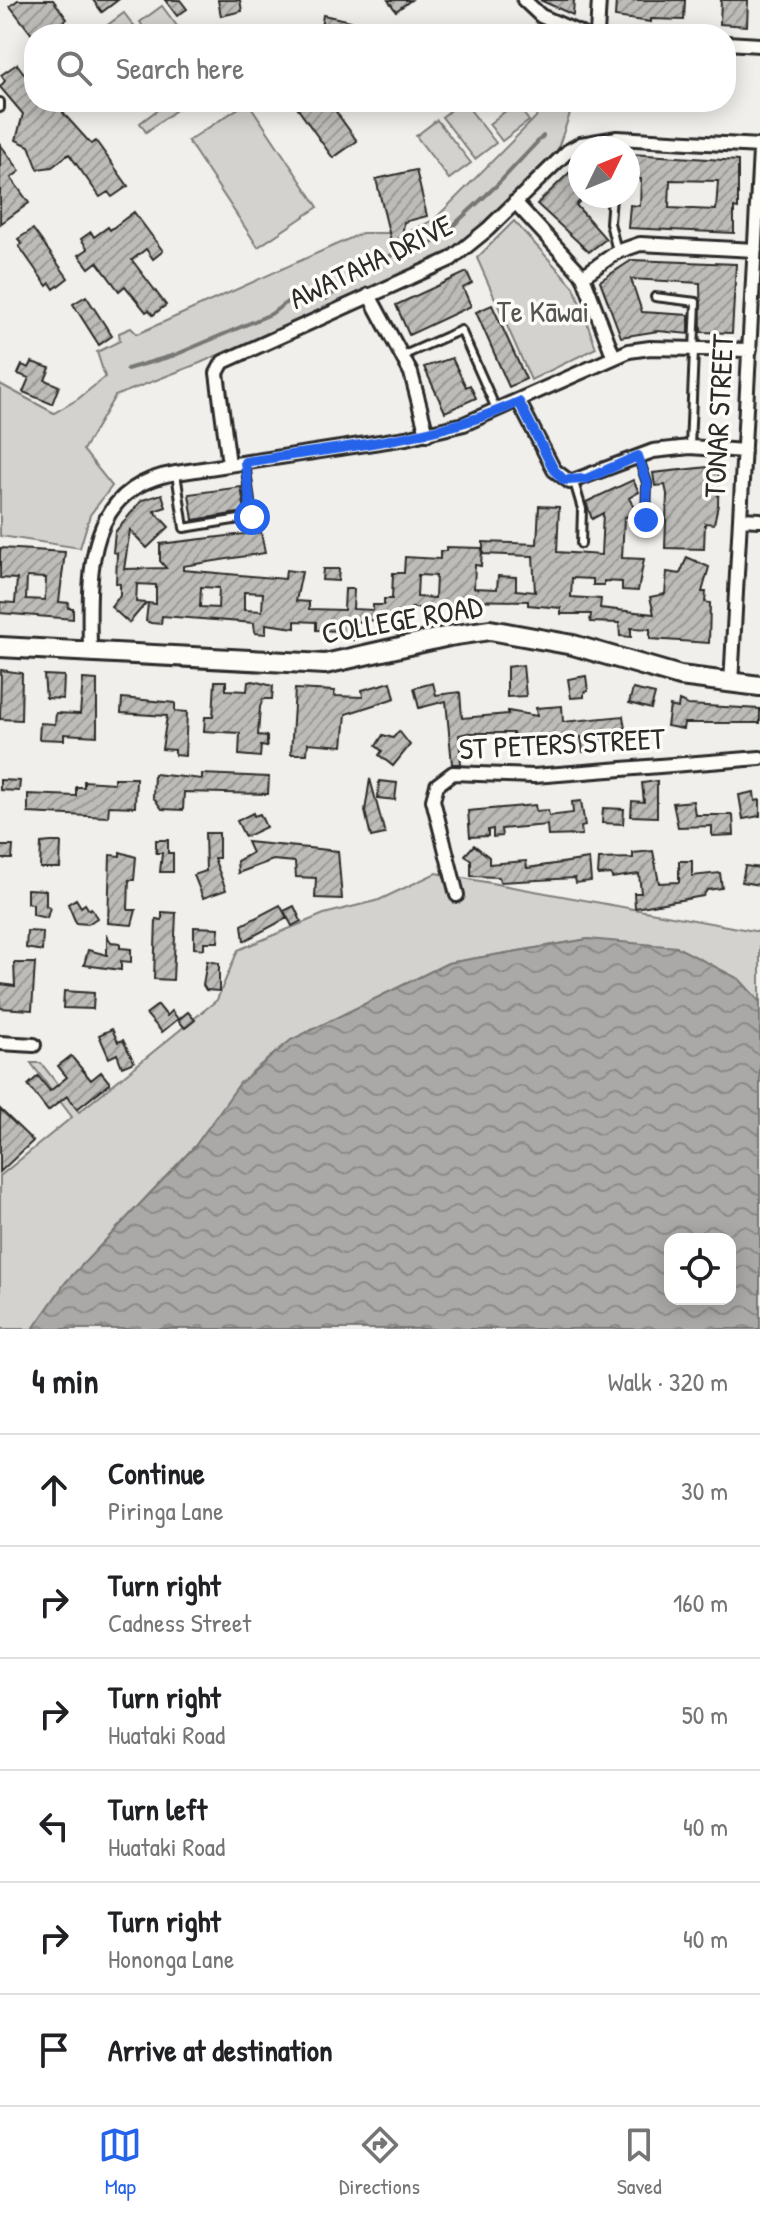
<!DOCTYPE html>
<html lang="en">
<head>
<meta charset="utf-8">
<style>
  body { margin:0; font-family:"Patrick Hand",sans-serif; background:#f6f6f6; color:#202124 }
  .controls { position:absolute; right:24px; bottom:24px; display:grid; overflow:hidden; border-radius:16px; box-shadow:0 4px 20px #0003 }
  .controls button { width:72px; height:72px; display:grid; place-items:center; padding:0; border:0; border-bottom:2px solid #e0e0e0; background:#fff; color:#202124; font:40px sans-serif }
  .compass { position:absolute; left:568px; top:136px; width:72px; height:72px; border-radius:50%; background:#fff; box-shadow:0 4px 20px #0003; rotate:47deg }
  .stop { position:absolute; width:24px; height:24px; margin:-18px; border:6px solid #2563eb; border-radius:50%; background:#fff }
  .stop.end { background:#2563eb; border-color:#fff; box-shadow:0 2px 8px #0008 }
  .list { margin:0; padding:0; list-style:none }
  h2 { display:flex; justify-content:space-between; align-items:center; height:104px; margin:0; padding:0 32px; font-size:34px }
  h2 small { font-size:26px; font-weight:400; color:#757577 }
  .list li { display:grid; grid-template-columns:52px 1fr auto; gap:24px; align-items:center; box-sizing:border-box; height:112px; padding:0 32px; border-top:2px solid #e0e0e0 }
  .list b { display:block; font-size:30px; white-space:nowrap }
  .list p { margin:0; font-size:26px; white-space:nowrap; color:#757577 }
  .list em { font-size:26px; font-style:normal; color:#757577 }
  .icon { flex:none; width:44px; height:44px; fill:none; stroke:currentColor; stroke-width:2; stroke-linecap:round; stroke-linejoin:round }
  .map { position:relative; flex:none; width:760px; height:1329px; overflow:hidden }
  .search { position:absolute; background:#fff; box-shadow:0 4px 20px #0003; left:24px; right:24px; top:24px; height:88px; display:flex; align-items:center; gap:20px; box-sizing:border-box; padding:0 28px; border-radius:32px; color:#757577; font-size:30px }
  .sheet { height:776px; background:#fff }
  nav { display:flex; justify-content:space-around; align-items:center; box-sizing:border-box; height:112px; border-top:2px solid #e0e0e0; background:#fff; font-size:22px; color:#757577 }
  nav a { display:grid; justify-items:center; gap:4px }
  nav .on { color:#2563eb }
  .map>svg:first-child { display:block }
</style>
</head>
<body>
<div class="map">
<svg width="760" height="1329" viewBox="0 0 760 1329">
  <defs>
    <pattern id="water-waves" width="16" height="10" patternUnits="userSpaceOnUse" patternTransform="scale(2)"><rect width="16" height="10" fill="#aaa9a7"/><path d="M0 5q4-4 8 0t8 0" fill="none" stroke="#8b8a88"/></pattern>
    <pattern id="building-hatch" width="6" height="6" patternUnits="userSpaceOnUse" patternTransform="scale(2)"><rect width="6" height="6" fill="#bdbcb8"/><path d="M-1 1l2-2M0 6l6-6M5 7l2-2" fill="none" stroke="#9a9996"/></pattern>
  </defs>
  <rect width="100%" height="100%" fill="#f0efeb"/>
  <filter id="ink" filterUnits="userSpaceOnUse"><feTurbulence type="fractalNoise" baseFrequency=".0125" numOctaves="2"/><feDisplacementMap in="SourceGraphic" scale="16" xChannelSelector="R" yChannelSelector="G"/><feConvolveMatrix kernelMatrix="1 2 1 2 8 2 1 2 1" color-interpolation-filters="sRGB"/></filter>
  <g filter="url(#ink)">
    <path fill="#d3d2cf" stroke="#7f7e7d" stroke-width="2" d="M162,6L183,34H148L140,22Z
      M124,13L140,34H110L105,27Z
      M168,102H187L146,132L140,123Z
      M248,102L318,207L258,247L188,141Z
      M461,102H464L496,143L475,159L442,117Z
      M541,102H574L557,151L447,259L421,277L356,294L200,363L115,396L83,450L112,486L90,515L80,548L0,536V384L54,413L78,399L105,377L97,352L120,341L119,333L131,328L137,334L362,233H406L434,220L536,117Z
      M516,103L529,121L502,141L489,124Z
      M437,120L471,163L449,179L416,136Z
      M514,221L574,287L596,348L531,380L477,258Z
      M436,873L760,932V1002L739,979L588,939L448,963L291,1040L253,1071L195,1146L66,1282L33,1329H0V1176L72,1117L31,1063H41L79,1112L217,1000L238,950L324,914L379,900Z"/>
    <path fill="url(#water-waves)" stroke="#777775" stroke-width="2" fill-rule="evenodd" d="M588,939L677,947L739,979L760,1002V1329H33L66,1282L195,1146L240,1083L291,1040L448,963ZM670,1239H730V1299H670Z"/>
    <g fill="none" stroke-linecap="round" stroke-linejoin="round">
      <path stroke="#777775" stroke-width="4" d="M127,369L175,355L271,314L299,293L326,299L375,260L427,246L442,236L497,185L543,136"/>
    </g>
    <path fill="url(#building-hatch)" stroke="#2b2b2b" stroke-width="2" fill-rule="evenodd" d="M18,0H53L67,19L48,34L41,30L33,36L10,6Z
      M93,0H118L102,12Z
      M165,0H180L187,9L177,16Z
      M218,0H240L242,11L221,16Z
      M388,0H411L396,11Z
      M540,0H574L573,15Z
      M616,0H685L684,20L651,19V22L615,17Z
      M721,0H748L747,26L720,24Z
      M323,15L351,21L349,34H320Z
      M17,64L34,87V102H78L63,113L91,144L96,141L128,186L112,197L108,192L100,197L69,154L52,167L38,169L29,146L16,140L23,114L0,87L5,81L1,75Z
      M293,102H329L357,141L333,158Z
      M0,144L20,171L11,178L29,203L0,224Z
      M631,154L738,161V209L734,208V233L628,228L630,205L640,206L641,179L630,178ZM670,180L718,181L716,210L669,208Z
      M580,162V201L576,205L606,239L589,252L537,204Z
      M416,170L427,216L404,222L402,240L391,241L376,179Z
      M134,212L163,251L153,259L146,249L132,260L166,305L153,315L149,310L146,312L125,286L119,291L97,262L89,268L79,255L88,249L81,239L91,232L94,237L108,227L110,230Z
      M33,229L68,278L54,289L50,283L47,286L19,246L22,244L18,239Z
      M632,260L736,264L732,333L701,332L700,283L631,279L642,312L689,315V334L658,331L621,337L600,281Z
      M467,272L472,283L463,288L471,306L409,335L396,305Z
      M86,296L112,336L99,345L73,304Z
      M492,305L526,379L509,387L476,312Z
      M452,358L466,387L470,385L476,398L445,412L424,367Z
      M32,362L50,368L45,380L59,386L52,404L23,392L29,378L18,374L22,365L29,368Z
      M708,463L719,464L718,505L714,524L705,523L704,549L665,548L667,494L665,485L655,486L653,473L708,467Z
      M633,480L639,492L629,498L636,512L624,518L622,558L644,559L638,591L622,590V582L604,581V585H593V579L572,578L571,597L601,599L600,608L654,614L650,597L665,594L667,572L680,574L687,557L709,567L702,592H706L705,602L710,603L709,643L650,639V629L631,628V637L620,636L619,623L590,622L591,614H561V608L528,605V601L454,600V605L442,604L441,608H411V616L356,622L353,640L340,639L341,631L316,630V622L295,621V628L266,624V634L255,633L254,623L162,616L161,624L151,623L146,621L148,603L156,604V585L137,584L136,602L146,603L129,623L111,607L120,596V584L116,583L117,553L113,552L115,532L142,500L162,494L166,507L154,511L169,527L147,548L130,530L124,569L166,568L160,561V544L261,532L265,553L183,566V570L285,579L286,570L302,572L296,601L309,602V609L344,610L345,589H354L353,609L373,610V605H384V599H392L393,573H404L405,557L440,559V551H446V547L482,548L481,566L475,565L474,588L497,589L498,576L516,577V590L535,592L533,556L483,554V542L537,544L539,506L559,507L557,552L601,555L603,513L592,519L586,502ZM418,575L436,576L435,598L417,597ZM201,587L219,588L218,608L200,607ZM244,592L263,593L262,611L244,610Z
      M241,487L245,512L193,520L189,494Z
      M0,548L65,552L59,602L69,603L68,608H73V619L0,613V602L15,603L17,579L0,578ZM27,577L46,578L45,600L26,599Z
      M323,569H339L338,581L322,580Z
      M523,665L526,696L507,697V667Z
      M1,670L22,673L21,720L0,719Z
      M44,675L64,676L63,699L46,698Z
      M586,676L588,691L584,692V697L571,698L568,679Z
      M83,679L97,680V736L64,734V740L39,739L40,723L55,724L56,713L80,714Z
      M215,681H226V690L247,691L248,682L253,681L273,686L272,699H263L260,707L258,735L267,736V747L261,746L260,757L239,755L240,733L204,731L205,717H213Z
      M391,682L395,698L346,714L343,746L308,743L307,754H291L295,689L335,691L334,696L363,697L362,690Z
      M433,683L436,695L460,692L462,718L508,714V711L537,716L536,708L562,706L563,722L623,716L627,742L595,746L596,751L583,752L581,737L555,739L554,734L527,738L513,736V733H468L459,735L461,764H452L446,701L419,708L414,688Z
      M633,689L655,694L651,709L629,703Z
      M122,698L175,703V711L187,712L185,756L175,755V750L162,749L167,716L121,713Z
      M679,701L688,705L760,709V723H684L683,729L667,726L670,706L678,708Z
      M399,731L410,745L393,766L379,755L382,751L376,746L383,735L393,738Z
      M154,774L202,779V774L269,777L268,794L184,792L183,810L162,809L153,797Z
      M114,778H136L135,807L109,806L108,817L28,813V794L76,796V787H84V781L114,783Z
      M370,779L385,834L371,837L365,811Z
      M0,780L20,781L19,791L0,790Z
      M379,781L397,783L395,800L378,798Z
      M657,781V817L631,816L632,801L644,802L642,783Z
      M754,792L755,801L760,800V816L743,819L739,795Z
      M581,801L585,826L581,827L582,835L548,836L547,825L501,829L502,836L493,837V829L488,830V836L470,837L468,811L535,805L536,811L548,810L549,816L573,813L572,802Z
      M693,801L695,815H733L734,835L712,836V826L678,827L673,803Z
      M603,808L624,809L623,824L602,823Z
      M253,813L254,816L260,814L266,827L245,837L237,821Z
      M205,833H219V858H214L226,890L203,898L194,875L206,871Z
      M156,840H168V853H173V872H160L162,853H156Z
      M51,842H61L60,868H40L41,843Z
      M247,842L338,851L342,899L315,898L316,878L296,877L295,862L273,860L238,873L237,861L252,853Z
      M474,845L489,857V864L526,861L527,868L589,859L591,881L576,883L575,878L500,882L499,877L471,876V860L465,855Z
      M0,846H13L12,859H0Z
      M653,851L659,883L679,882V861H692V876L720,873L722,888L707,890L703,896L635,908L634,893H641L639,874L612,878L611,874L598,875L599,859L633,858V853Z
      M120,852L136,857L134,880H129L128,910H136L132,925L108,923L110,855L120,856Z
      M745,866L760,868V885L742,882Z
      M27,889L46,890V906L50,907L47,918L33,915V904L27,903Z
      M76,899L81,907L85,904L89,910L91,908L97,918L88,924L76,923L68,904Z
      M280,905L287,918L244,941L242,925Z
      M294,906L301,921L292,926L284,911Z
      M162,912L176,913L173,980L154,979L156,919L162,920Z
      M194,927L219,928L218,942H204V949L194,948Z
      M27,931L43,932L42,951L26,948Z
      M107,936L111,942L120,943V948L131,949V962L121,961V970L84,965L88,950L107,955Z
      M207,961L219,963V991L206,990L203,985Z
      M14,963H35L32,1010L0,1008V984L15,986Z
      M64,991L94,993L93,1009L63,1008Z
      M158,1005L167,1016L172,1011L178,1019L162,1032L146,1014Z
      M188,1012L195,1020L185,1028L178,1020Z
      M112,1029L118,1042L123,1040L134,1062L122,1067L117,1054L109,1058L99,1035Z
      M71,1056L91,1080L101,1072L110,1083L77,1109L67,1096L48,1111L28,1085L38,1076L50,1091L67,1077L58,1066Z
      M0,1109L33,1141L0,1172Z"/>
    <g fill="none" stroke-linecap="round" stroke-linejoin="round">
      <defs>
        <path id="service" d="M0,102V108
          M612,196L610,223L617,251
          M655,297L696,302L690,447
          M402,356L461,330L497,411
          M638,456L647,483L646,520
          M176,473L184,528L252,517L245,462
          M574,482L582,509L581,544"/>
        <path id="minor" d="M524,0L541,16L582,34
          M597,34L599,0
          M726,43L760,45
          M515,202L583,276L613,355
          M583,276L617,252L640,244L755,250
          M369,295L411,373L427,434
          M519,402L554,470L570,482L653,451L690,447L744,451
          M229,464L217,373L223,362L451,259L488,229L568,151L581,144L617,138L760,146
          M740,519L760,520
          M90,651C89,576 83,488 176,473L406,438L464,424L629,351L650,348L750,350
          M731,684L760,151
          M457,895L433,800L437,785L453,773L534,776L760,758
          M0,1043L34,1045"/>
        <path id="secondary" d="M0,647L325,664L449,636L490,630L573,645L680,676L760,686"/>
      </defs>
      <use href="#service" stroke="#2b2b2b" stroke-width="12"/>
      <use href="#minor" stroke="#2b2b2b" stroke-width="18"/>
      <use href="#secondary" stroke="#2b2b2b" stroke-width="24"/>
      <use href="#service" stroke="#fdfcf7" stroke-width="6"/>
      <use href="#minor" stroke="#fdfcf7" stroke-width="12"/>
      <use href="#secondary" stroke="#fdfcf7" stroke-width="18"/>
    </g>
  </g>
  <g fill="none" stroke-linecap="round" stroke-linejoin="round" filter="url(#ink)">
    <path stroke="#2563eb" stroke-width="10" d="M252,517L245,462C338,447 432,441 519,402L554,470L564,480L586,479L638,456L647,483L646,520"/>
  </g>
  <g text-anchor="middle" stroke-width="7" stroke-linejoin="round" paint-order="stroke">
    <g font-size="30" fill="#2b2b2b" stroke="#fdfcf7">
      <text transform="translate(371 262) rotate(-26)" y="10">AWATAHA DRIVE</text>
      <text transform="translate(719 416) rotate(-87)" y="10">TONAR STREET</text>
      <text transform="translate(402 620) rotate(-10)" y="10">COLLEGE ROAD</text>
      <text transform="translate(562 744) rotate(-3)" y="10">ST PETERS STREET</text>
    </g>
    <g font-size="30" fill="#555554" stroke="#fdfcf7">
      <text x="543" y="322">Te Kāwai</text>
    </g>
  </g>
</svg>
<div class="controls">
<button><svg class="icon" aria-label="locate" viewBox="0 0 24 24"><circle cx="12" cy="12" r="6"/><path d="M12 2v4M12 18v4M2 12h4M18 12h4"/></svg></button>
</div>
<svg class="compass" viewBox="-18 -18 36 36"><path d="M0-13l5 13h-10z" fill="#e53935"/><path d="M0 13l5-13h-10z" fill="#757577"/></svg>
<div class="stop" style="left:252px;top:517px"></div>
<div class="stop end" style="left:646px;top:520px"></div>
<div class="search"><svg class="icon" aria-label="search" viewBox="0 0 24 24"><circle cx="10" cy="10" r="6"/><path d="M15 15l6 6"/></svg>Search here</div>
</div>
<section class="sheet">
<h2>4 min<small>Walk · 320 m</small></h2>
<ul class="list">
<li><svg class="icon" aria-label="ahead" viewBox="0 0 24 24"><path d="M12 20V5M6 11l6-6 6 6"/></svg><div><b>Continue</b><p>Piringa Lane</p></div><em>30 m</em></li>
<li><svg class="icon" aria-label="right" viewBox="0 0 24 24"><path d="M7 20v-9h11M14 6l5 5-5 5"/></svg><div><b>Turn right</b><p>Cadness Street</p></div><em>160 m</em></li>
<li><svg class="icon" aria-label="right" viewBox="0 0 24 24"><path d="M7 20v-9h11M14 6l5 5-5 5"/></svg><div><b>Turn right</b><p>Huataki Road</p></div><em>50 m</em></li>
<li><svg class="icon" aria-label="left" viewBox="0 0 24 24"><path d="M17 20v-9H6M10 6l-5 5 5 5"/></svg><div><b>Turn left</b><p>Huataki Road</p></div><em>40 m</em></li>
<li><svg class="icon" aria-label="right" viewBox="0 0 24 24"><path d="M7 20v-9h11M14 6l5 5-5 5"/></svg><div><b>Turn right</b><p>Hononga Lane</p></div><em>40 m</em></li>
<li><svg class="icon" aria-label="arrive" viewBox="0 0 24 24"><path d="M6 21V4h12l-3 4 3 4H6"/></svg><div><b>Arrive at destination</b></div></li>
</ul>
</section>
<nav>
<a class="on"><svg class="icon" aria-label="map" viewBox="0 0 24 24"><path d="M3 6l6-2 6 2 6-2v14l-6 2-6-2-6 2zM9 4v14M15 6v14"/></svg>Map</a>
<a><svg class="icon" aria-label="directions" viewBox="0 0 24 24"><path d="M12 3l9 9-9 9-9-9zM9 14v-3h6M13 9l2 2-2 2"/></svg>Directions</a>
<a><svg class="icon" aria-label="saved" viewBox="0 0 24 24"><path d="M7 4h10v16l-5-4-5 4z"/></svg>Saved</a>
</nav>
</body>
</html>
